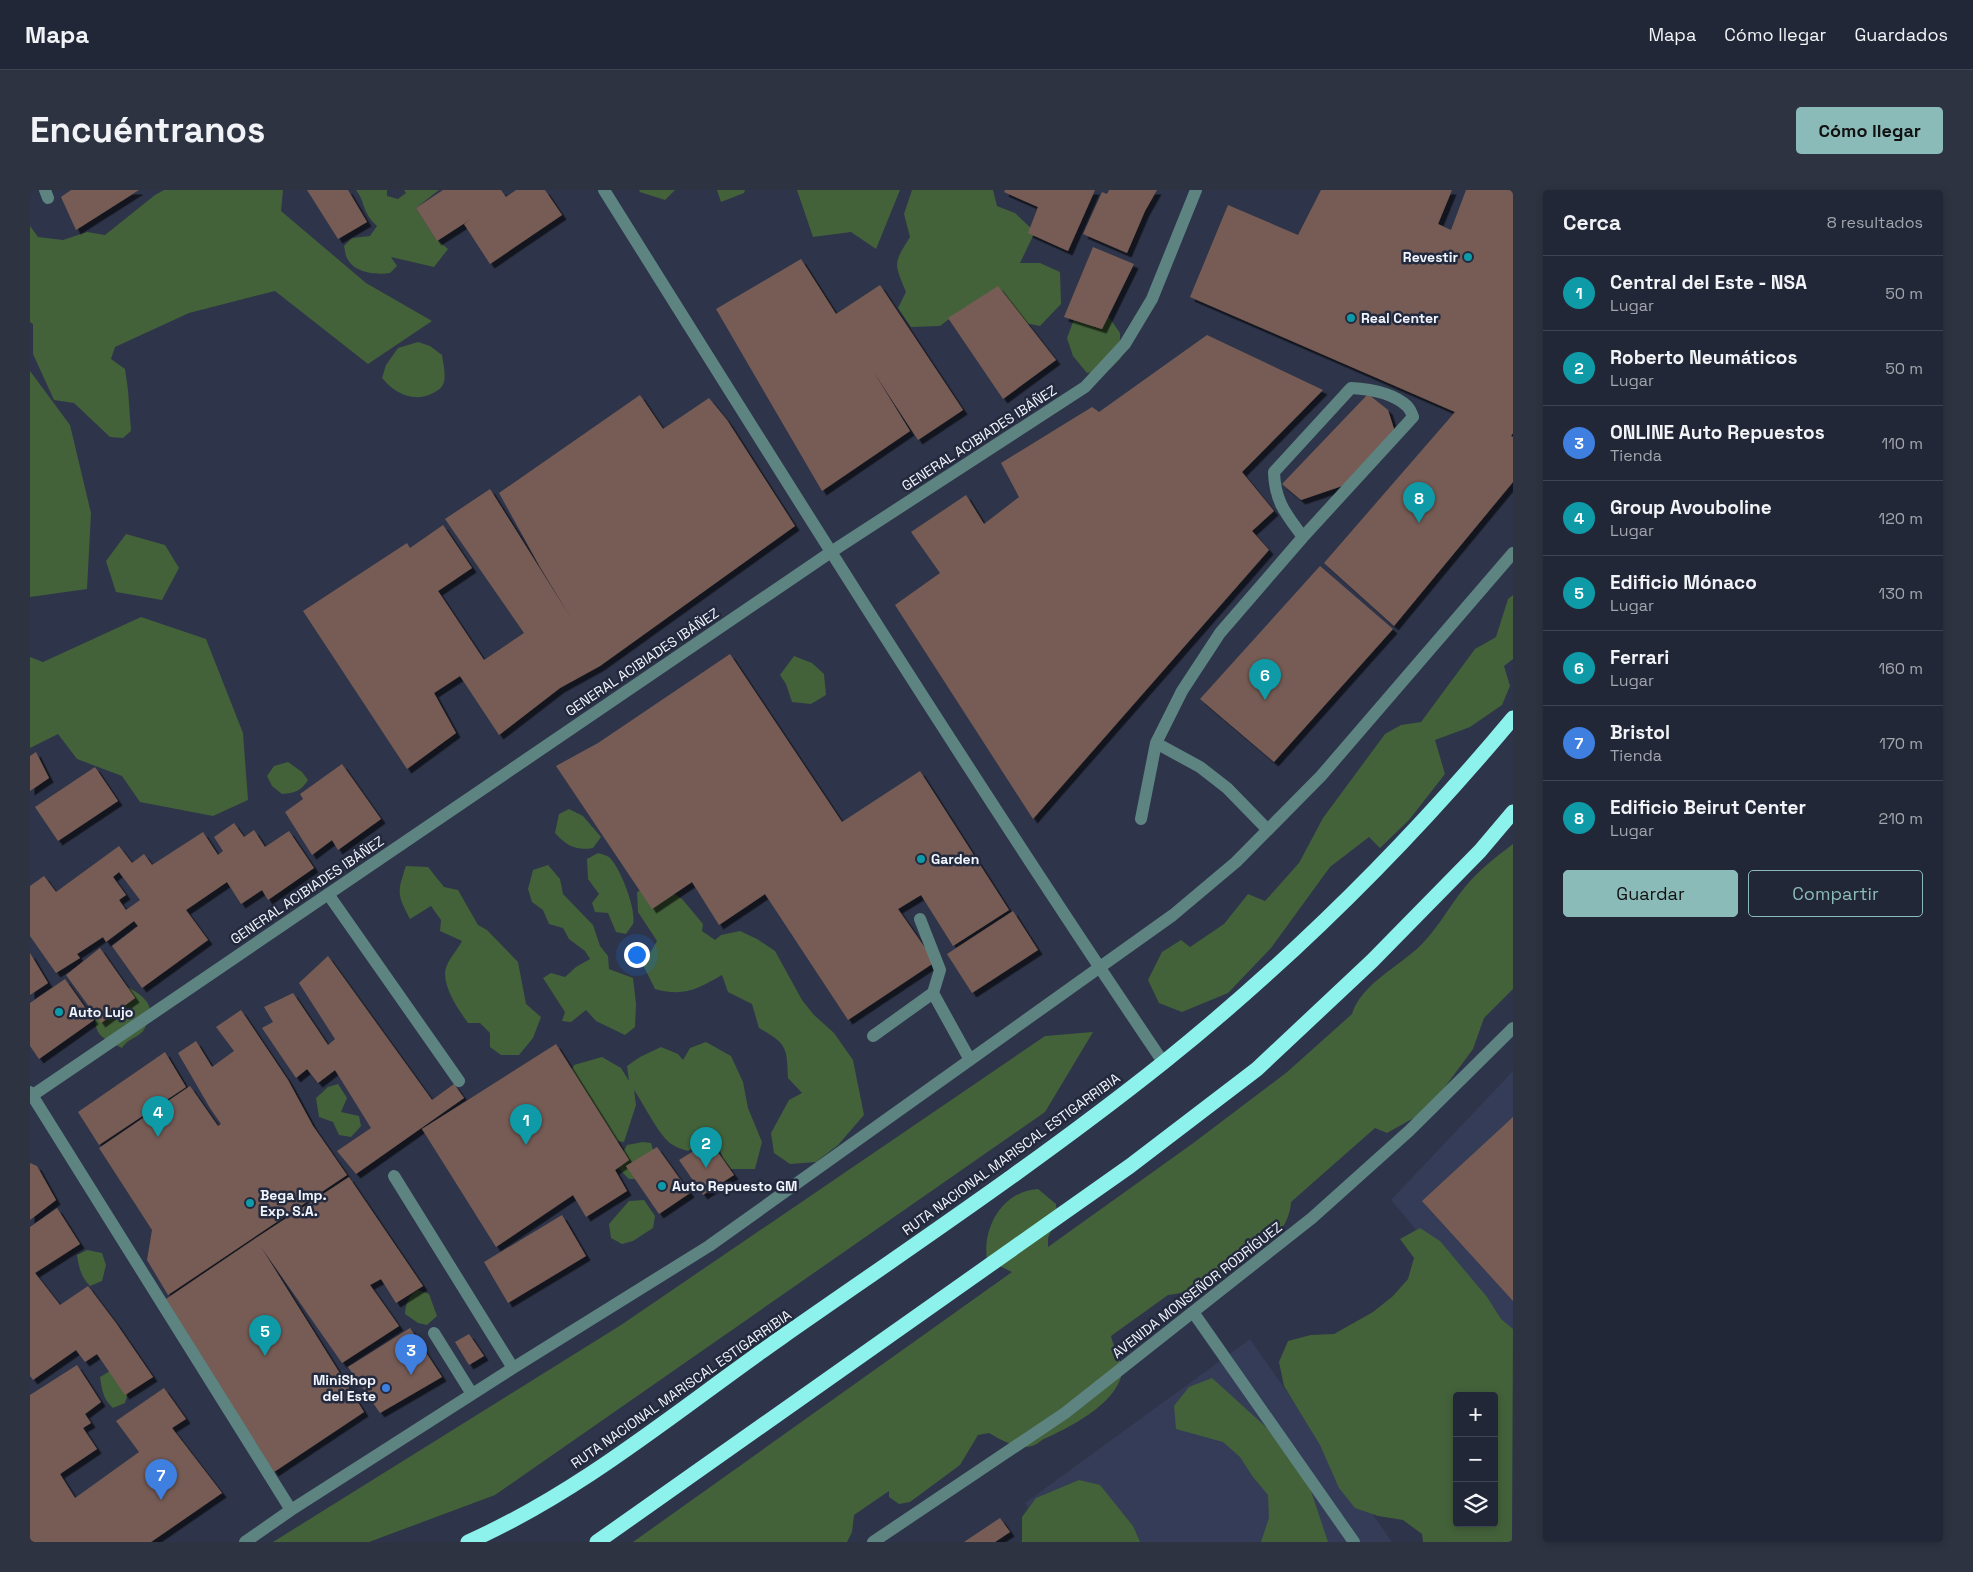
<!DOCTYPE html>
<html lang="es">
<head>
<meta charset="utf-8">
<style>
  body { margin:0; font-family:"Space Grotesk",sans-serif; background:#2e3342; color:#f1f3f6 }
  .controls { position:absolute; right:15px; bottom:15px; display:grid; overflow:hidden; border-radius:5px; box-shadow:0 2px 8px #0003 }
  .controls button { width:45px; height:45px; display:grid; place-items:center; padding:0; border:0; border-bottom:1px solid #3f4452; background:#222737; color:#f1f3f6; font:25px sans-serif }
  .you { position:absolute; left:606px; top:764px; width:18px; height:18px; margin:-12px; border:4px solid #fff; border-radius:50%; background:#1a73e8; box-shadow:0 0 0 8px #1a73e833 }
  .badge { display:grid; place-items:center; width:32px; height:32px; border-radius:50%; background:#8bbbb9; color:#fff; font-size:16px; font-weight:700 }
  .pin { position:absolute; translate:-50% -41px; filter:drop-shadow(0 1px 2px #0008) }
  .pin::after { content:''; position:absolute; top:26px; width:18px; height:15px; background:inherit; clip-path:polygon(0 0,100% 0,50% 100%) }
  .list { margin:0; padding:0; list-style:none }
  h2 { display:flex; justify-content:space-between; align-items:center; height:65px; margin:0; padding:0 20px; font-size:21px }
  h2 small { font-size:16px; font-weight:400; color:#a2a5ad }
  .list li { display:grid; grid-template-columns:32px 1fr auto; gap:15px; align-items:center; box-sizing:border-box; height:75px; padding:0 20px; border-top:1px solid #3f4452 }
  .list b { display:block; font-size:19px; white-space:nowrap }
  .list p { margin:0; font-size:16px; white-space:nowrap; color:#a2a5ad }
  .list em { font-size:16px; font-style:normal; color:#a2a5ad }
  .actions { display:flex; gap:10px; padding:15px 20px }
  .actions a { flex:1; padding:11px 0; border:1px solid #8bbbb9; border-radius:5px; text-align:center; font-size:18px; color:#8bbbb9 }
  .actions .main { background:#8bbbb9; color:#111 }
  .icon { flex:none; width:28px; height:28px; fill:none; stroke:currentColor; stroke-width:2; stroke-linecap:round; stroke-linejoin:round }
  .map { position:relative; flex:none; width:1483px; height:1352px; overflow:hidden; border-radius:5px }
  header { display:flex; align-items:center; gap:30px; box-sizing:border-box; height:70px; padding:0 25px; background:#222737; border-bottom:1px solid #3f4452 }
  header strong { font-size:24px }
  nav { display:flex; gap:28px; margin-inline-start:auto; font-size:18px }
  .intro { display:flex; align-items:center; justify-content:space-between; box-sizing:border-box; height:120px; padding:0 30px }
  h1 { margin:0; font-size:35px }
  .button { padding:12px 22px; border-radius:5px; background:#8bbbb9; color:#111; font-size:18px; font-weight:700 }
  main { display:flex; gap:30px; padding:0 30px }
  aside { flex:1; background:#222737; border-radius:5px; box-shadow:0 2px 8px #0003 }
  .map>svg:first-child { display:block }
</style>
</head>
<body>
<header>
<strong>Mapa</strong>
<nav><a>Mapa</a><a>Cómo llegar</a><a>Guardados</a></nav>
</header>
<div class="intro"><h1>Encuéntranos</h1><a class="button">Cómo llegar</a></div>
<main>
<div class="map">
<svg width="1483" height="1352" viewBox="0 0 1483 1352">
  <defs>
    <filter id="shadow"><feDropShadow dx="4.5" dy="4.5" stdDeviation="0" flood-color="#0009"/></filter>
  </defs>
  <rect width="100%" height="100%" fill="#2e3449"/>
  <path fill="#353c57" d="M1483,881V1154L1361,1010Z
    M1220,1149L1362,1352H1020L995,1313Z"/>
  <path fill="#43623a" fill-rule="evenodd" d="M134,0H253L251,21L336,93L402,131L338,174L245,101L159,123L85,157L81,169L95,179L98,200L101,241L93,248L80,247L44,213L24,210L3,164V134L0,132V36L8,47L33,50L57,42L75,45L125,5Z
    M326,0H357V6L368,9L376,3L374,0H409L386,18L405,48L418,59L404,77L361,67L367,76L360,83C346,85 324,83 317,68C315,65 315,59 314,56L322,48L340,46L347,36C331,21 336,13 326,0Z
    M609,0H645L635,10L610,2Z
    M687,0H715L714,3L691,12Z
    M767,0H870L846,59L821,42L783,47Z
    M882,0H963L967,16L985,23L1005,42L990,73H1010L1030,82L1031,114L1010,136L931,120L910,136L881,137L868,118L876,102C864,73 863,74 880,47L874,24Z
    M1046,124H1077L1090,143L1091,168L1080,179L1057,183L1043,166L1037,148Z
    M388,152L400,156L412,165C413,173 416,184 414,192C412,198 409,200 403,203C384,213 365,204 352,188L356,175L368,158Z
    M0,181L40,235L61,323L57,399L0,407Z
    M96,344L135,355L149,378L132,410L86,402L76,371Z
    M1483,405V469L1474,476L1480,496L1472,515L1440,537L1405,550L1415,584L1379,630L1350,658L1339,647L1300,677L1241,758L1198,803L1152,822L1129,813L1118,790L1132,762L1151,750L1160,757L1194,734L1218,704L1235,711L1269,673L1293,628L1355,544L1371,535L1391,532L1445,459L1466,447L1478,409Z
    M111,427L176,449L213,543L218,610L183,626L110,612L92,586L47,569L28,544L0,558V467L13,472Z
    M764,466L782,473L794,484L796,505L781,514L762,512L756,494L750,485Z
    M258,572L272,582L278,590C271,601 265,603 252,604L242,596L237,586L244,576Z
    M539,619L553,626L571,647L563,658C546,661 537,656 525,643L529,624Z
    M1483,654V799L1454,828L1443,859L1398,920L1357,943L1345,938L1261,1012C1261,1020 1256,1035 1250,1040C1245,1045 1236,1048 1230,1052C1204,1071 1171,1103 1138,1105L1081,1146C1083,1157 1093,1172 1092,1183C1086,1215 1038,1238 1012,1250C1009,1252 1006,1255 1002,1256C988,1260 971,1250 959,1243L948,1245L930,1275L880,1312L869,1314L859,1307V1301L824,1325L822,1342L817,1352H603L982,1082L957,1070C952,1037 973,1001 1008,999L1026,1014L1027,1027L1018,1048V1057L1162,954L1256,883L1322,824C1331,794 1370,776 1391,755C1408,738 1420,715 1435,697C1449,680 1466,667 1483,654Z
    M568,663C571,664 576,665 579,667C590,677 607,720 603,734C601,737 598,741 596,744L586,742L578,723L565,722L562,713L569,704L558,689L557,669Z
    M518,675L530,689L533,704L563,735L570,756L578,766L579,779L603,788L606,814L605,837L595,845L566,831L556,820L541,832L532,831L535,822L513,788L521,783L535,787L546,777L560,769L555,761L539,749L533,738L519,734L513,720L502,712L498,699L503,680Z
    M376,676L398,677L414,697L428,700L448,735L457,740L488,772L496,814L511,827L503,848L489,865H471L460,857V843L450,833H438C428,819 409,792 417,775C421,766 428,759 432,751L410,741L411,730L401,716L380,729C367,704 367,703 376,676Z
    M628,691L653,710L673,734L672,741L685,750L691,745L710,741L727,749L745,761L772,810L784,825L804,843L823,870L834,925L808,955L786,972L760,974L744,963L741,943L759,910L772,903L758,888C757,857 757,854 729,838L722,814L698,802L692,785C667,799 654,807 625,799L613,775L627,751L608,722L607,702Z
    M96,796C110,804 126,813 118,831C116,836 114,841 110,844C103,849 97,850 92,858C66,845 65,845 65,816Z
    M1063,842L1015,922L465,1305L339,1352H243L591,1135L1015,846Z
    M676,852L701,866L713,892L718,918L732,952L725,979H701L693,969L689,957L677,949L658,961C653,959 647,958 643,955C629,947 614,914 604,900L606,915L594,952L580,950L536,892L544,875L572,867L591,878L599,891L597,876L610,867L631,857L648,864L653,870L660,858Z
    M308,894L317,908L311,922L329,926L331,936L321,947L309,945L303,932L289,927L286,908L298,897Z
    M613,952L621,953L624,963L608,989H599L587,977L590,968L597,955Z
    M614,1010L625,1026L623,1038L603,1051L592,1054L581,1048L579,1034L599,1011Z
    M1390,1038L1410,1051L1457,1107L1471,1129L1483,1139L1482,1352H1393L1392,1344L1373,1330L1348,1326L1325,1318L1309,1298L1290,1255L1254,1196L1249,1172L1258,1151L1281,1145L1304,1144L1343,1122L1363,1106L1378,1089L1384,1068L1370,1049ZM1427,1206H1464V1333H1427Z
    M57,1060L72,1063L76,1075L72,1091L60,1096C51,1087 49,1078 47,1065Z
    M388,1100L399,1104L407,1126L397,1135L388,1133L375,1124C376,1113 378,1106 388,1100Z
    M80,1181L100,1197L95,1213L83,1218C73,1209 72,1200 70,1187Z
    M1182,1188L1236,1237L1278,1292L1298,1352H1231L1239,1328L1238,1305L1223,1287L1210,1267L1193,1252L1146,1239L1144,1216L1159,1197Z
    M1049,1290L1070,1295L1103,1336L1110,1352H992V1327L1006,1308Z"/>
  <path fill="#775c54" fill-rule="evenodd" filter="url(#shadow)" d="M41,0H109L46,40L31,7Z
    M277,0H318L337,32L308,49Z
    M413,0H471L476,7L486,0H515L532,25L460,74L434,34L441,29L407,51L405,48L386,18Z
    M975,0H1065L1038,61L998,43L1008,17L974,2Z
    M1079,0H1127L1115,21L1097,63L1053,44L1072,2L1077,4Z
    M1291,0H1422L1408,34L1421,40L1436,0H1483V243L1481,246L1483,247V292L1364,436L1294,373L1425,222L1160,107L1198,15L1268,45Z
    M1063,57L1104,74L1072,139L1034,127Z
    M771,69L806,124L850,95L933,220L888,250L843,181L880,241L792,301L686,119Z
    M968,96L1026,170L973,209L918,128Z
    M1177,145L1293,200L1212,282L1244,321L1222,341L1239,360L1003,629L865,415L910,383L881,342L936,305L954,334L989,307L971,273L1062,217L1069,222Z
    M1338,204L1358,220L1365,242L1318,294L1271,310L1252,294Z
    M610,205L633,239L679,208L697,230L765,336L570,476L530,498L469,545L430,486L404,503L426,543L377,579L273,421L377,353L380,358L413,335L442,378L408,401L454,470L494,443L415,329L460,299L541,428L510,377L469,303Z
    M1290,376L1363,439L1244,572L1170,509Z
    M700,464L812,632L890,581L979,720L923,756L891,705L868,719L905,772L818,830L735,704L689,735L662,692L622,719L526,576L568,553Z
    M6,562L19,588L0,601V566Z
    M312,574L351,629L308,660L302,650L282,665L255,622L273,609L270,604Z
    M65,577L88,611L28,651L5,617Z
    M204,633L214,647L224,640L235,657L259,641L284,678L238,710L232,700L211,714L197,692L156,720L178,750L112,798L82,756L108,736L104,731L76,752L73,747L47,764L50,768L26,783L0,746V696L14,686L26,702L89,656L102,673L114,664L122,675L173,642L188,665L193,661L184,647ZM89,682L110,710L96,720L89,710L96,705L83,687Z
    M983,721L1008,760L942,803L917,764Z
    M70,758L105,808L71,833L36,785Z
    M0,763L18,793L0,805Z
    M298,766L402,910L424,894L434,908L326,984L307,961L341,938L305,880L288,893L277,879L266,888L232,838L243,832L234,817L263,803L298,855L305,849L269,793Z
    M35,789L64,830L9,869L0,856V813Z
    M211,820L258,890L283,936L317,985L138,1105L117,1070L122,1040L69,958L160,896L188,936L191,934L180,918L148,863L166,851L182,877L204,861L186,837Z
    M526,854L599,970L585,980L597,1001L556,1027L543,1005L466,1057L392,939Z
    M135,862L156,897L69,955L48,922Z
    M1483,927V1111L1392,1011Z
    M680,951L704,985L673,1005L649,970Z
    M627,957L660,1003L629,1024L596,976Z
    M0,973L7,976L26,1010L0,1030Z
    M319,987L393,1096L366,1113L351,1089L340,1095L369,1136L312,1173L231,1057L334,1222L244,1282L136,1109L226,1048Z
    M27,1018L50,1054L5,1083L30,1115L58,1096L86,1133L123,1187L95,1205L67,1164L55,1172L46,1160L3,1190L0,1186V1037Z
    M532,1025L556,1066L478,1113L454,1072Z
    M380,1138L412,1187L350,1223L318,1177Z
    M439,1144L454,1166L439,1175L425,1152Z
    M47,1175L71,1212L55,1224L61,1233L53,1238L67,1259L30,1284L45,1308L109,1262L86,1231L134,1198L156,1229L142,1238L192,1303L121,1352H0V1205Z
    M970,1328L980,1342L965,1352H934Z"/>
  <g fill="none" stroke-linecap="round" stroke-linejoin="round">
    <path stroke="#5d8481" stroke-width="12" d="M15,0L18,8
      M574,0C757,293 940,586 1133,872
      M1126,553L1152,501L1190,443L1273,347L1383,227C1382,224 1380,219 1377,216C1363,203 1339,199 1321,198L1244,282C1245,312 1256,324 1273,347
      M1111,629L1126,553L1170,577L1197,598L1238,640
      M298,704L429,891
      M890,729L910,780L903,803L940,870
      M843,846L903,803
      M0,902L261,1320
      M0,907L801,362L1055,197L1095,154L1122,109L1166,0
      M364,986L483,1178
      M1163,1122L1324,1352
      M404,1143L442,1204
      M215,1352L261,1320L483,1178L679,1056L1143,725L1206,672L1291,586L1483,363
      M843,1352L1035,1223L1282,1028L1379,941L1483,838"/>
    <path stroke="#8cf2eb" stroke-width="15" d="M438,1352C553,1301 650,1218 752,1147C881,1057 1011,970 1134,872C1262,769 1378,654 1483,528
      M567,1352L1100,976L1227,879L1342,771L1450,661L1483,622"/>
  </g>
  <g fill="#0f9aa8" stroke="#242a3e" stroke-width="2">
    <circle cx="1438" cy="67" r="5"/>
    <circle cx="1321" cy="128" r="5"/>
    <circle cx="891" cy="669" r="5"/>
    <circle cx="29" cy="822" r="5"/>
    <circle cx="632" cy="996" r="5"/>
    <circle cx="220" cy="1013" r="5"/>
  </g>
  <circle fill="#3f7fe0" stroke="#242a3e" stroke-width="2" cx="356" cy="1198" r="5"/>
  <g text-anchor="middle" stroke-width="5" stroke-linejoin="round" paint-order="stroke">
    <g font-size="14" font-weight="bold" fill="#f2f5fd" stroke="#242a3e" text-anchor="start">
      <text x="1428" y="72" text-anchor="end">Revestir</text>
      <text x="1331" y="133">Real Center</text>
      <text x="901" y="674">Garden</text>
      <text x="39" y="827">Auto Lujo</text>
      <text x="642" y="1001">Auto Repuesto GM</text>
      <text x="230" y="1010">Bega Imp.<tspan x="230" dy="16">Exp. S.A.</tspan></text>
      <text x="346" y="1195" text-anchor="end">MiniShop<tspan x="346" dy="16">del Este</tspan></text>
    </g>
    <g font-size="14" fill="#f2f5fd" stroke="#242a3e">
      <text transform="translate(949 248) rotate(-33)" y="5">GENERAL ACIBIADES IBÁÑEZ</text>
      <text transform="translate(612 472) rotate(-34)" y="5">GENERAL ACIBIADES IBÁÑEZ</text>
      <text transform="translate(277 700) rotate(-34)" y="5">GENERAL ACIBIADES IBÁÑEZ</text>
      <text transform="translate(981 964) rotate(-36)" y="5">RUTA NACIONAL MARISCAL ESTIGARRIBIA</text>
      <text transform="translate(1167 1100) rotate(-38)" y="5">AVENIDA MONSEÑOR RODRÍGUEZ</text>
      <text transform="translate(651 1199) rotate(-35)" y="5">RUTA NACIONAL MARISCAL ESTIGARRIBIA</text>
    </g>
  </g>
</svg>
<div class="controls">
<button>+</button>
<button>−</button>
<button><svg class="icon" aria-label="layers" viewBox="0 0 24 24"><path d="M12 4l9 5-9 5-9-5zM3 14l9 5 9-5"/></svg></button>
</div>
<div class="you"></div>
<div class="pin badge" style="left:496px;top:955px;background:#0f9aa8">1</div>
<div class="pin badge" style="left:676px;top:978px;background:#0f9aa8">2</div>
<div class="pin badge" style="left:381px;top:1185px;background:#3f7fe0">3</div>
<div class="pin badge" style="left:128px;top:947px;background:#0f9aa8">4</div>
<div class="pin badge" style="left:235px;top:1166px;background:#0f9aa8">5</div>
<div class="pin badge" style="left:1235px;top:510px;background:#0f9aa8">6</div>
<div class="pin badge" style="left:131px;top:1310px;background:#3f7fe0">7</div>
<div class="pin badge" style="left:1389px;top:333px;background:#0f9aa8">8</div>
</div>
<aside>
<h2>Cerca<small>8 resultados</small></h2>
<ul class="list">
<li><span class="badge" style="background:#0f9aa8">1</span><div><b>Central del Este - NSA</b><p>Lugar</p></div><em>50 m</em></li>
<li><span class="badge" style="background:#0f9aa8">2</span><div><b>Roberto Neumáticos</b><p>Lugar</p></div><em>50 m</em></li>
<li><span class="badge" style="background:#3f7fe0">3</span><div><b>ONLINE Auto Repuestos</b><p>Tienda</p></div><em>110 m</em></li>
<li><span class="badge" style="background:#0f9aa8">4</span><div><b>Group Avouboline</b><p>Lugar</p></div><em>120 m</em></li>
<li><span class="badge" style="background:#0f9aa8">5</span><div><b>Edificio Mónaco</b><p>Lugar</p></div><em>130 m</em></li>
<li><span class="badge" style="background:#0f9aa8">6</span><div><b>Ferrari</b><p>Lugar</p></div><em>160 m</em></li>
<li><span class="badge" style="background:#3f7fe0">7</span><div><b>Bristol</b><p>Tienda</p></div><em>170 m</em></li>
<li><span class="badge" style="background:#0f9aa8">8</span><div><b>Edificio Beirut Center</b><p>Lugar</p></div><em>210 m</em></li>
</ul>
<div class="actions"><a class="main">Guardar</a><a>Compartir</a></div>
</aside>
</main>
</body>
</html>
